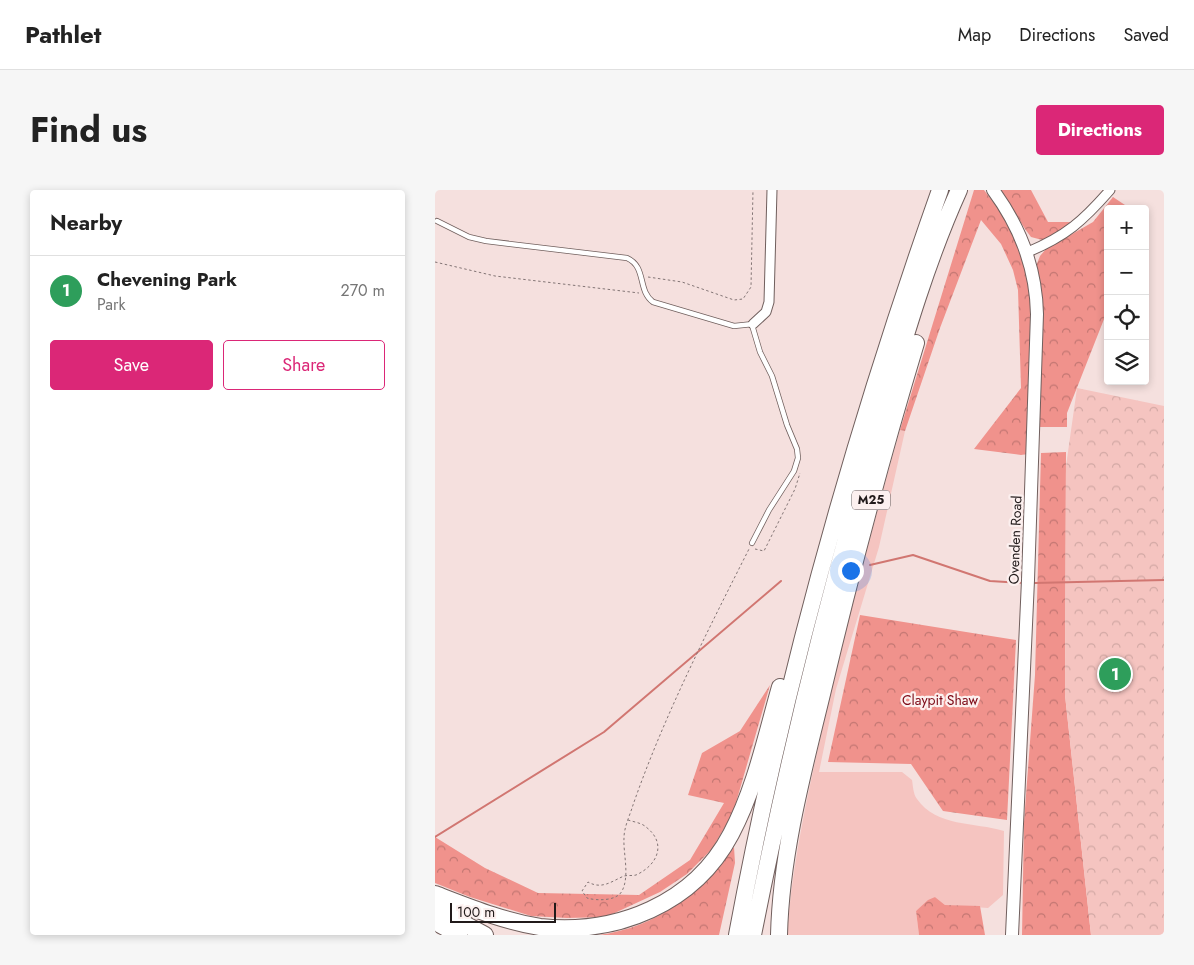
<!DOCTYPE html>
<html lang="en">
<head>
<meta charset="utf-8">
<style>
  body { margin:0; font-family:Jost,sans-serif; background:#f6f6f6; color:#222 }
  .controls { position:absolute; right:15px; top:15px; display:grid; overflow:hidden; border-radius:5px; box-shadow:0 2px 8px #0003 }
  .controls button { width:45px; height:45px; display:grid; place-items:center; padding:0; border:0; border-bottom:1px solid #e0e0e0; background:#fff; color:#222; font:25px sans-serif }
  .scale { position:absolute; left:15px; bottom:12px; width:106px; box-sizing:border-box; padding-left:5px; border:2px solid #211a1a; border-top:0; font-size:14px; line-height:18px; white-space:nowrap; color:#211a1a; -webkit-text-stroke:4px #fcf0ef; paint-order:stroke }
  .you { position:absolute; left:415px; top:380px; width:18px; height:18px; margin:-12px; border:4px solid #fff; border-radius:50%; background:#1a73e8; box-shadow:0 0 0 8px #1a73e833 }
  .badge { display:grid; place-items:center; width:32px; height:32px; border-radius:50%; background:#db2777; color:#fff; font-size:16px; font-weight:700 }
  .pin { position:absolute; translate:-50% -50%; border:2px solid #fff; box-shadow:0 1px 5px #0006 }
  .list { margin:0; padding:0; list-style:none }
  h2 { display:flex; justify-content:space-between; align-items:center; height:65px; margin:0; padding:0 20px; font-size:21px }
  h2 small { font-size:16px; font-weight:400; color:#767676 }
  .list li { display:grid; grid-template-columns:32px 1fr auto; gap:15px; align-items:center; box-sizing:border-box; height:70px; padding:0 20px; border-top:1px solid #e0e0e0 }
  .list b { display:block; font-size:19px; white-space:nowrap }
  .list p { margin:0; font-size:16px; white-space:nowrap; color:#767676 }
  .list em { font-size:16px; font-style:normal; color:#767676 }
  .actions { display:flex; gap:10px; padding:15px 20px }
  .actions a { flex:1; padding:11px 0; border:1px solid #db2777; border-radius:5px; text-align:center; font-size:18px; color:#db2777 }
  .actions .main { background:#db2777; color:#fff }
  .icon { flex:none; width:28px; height:28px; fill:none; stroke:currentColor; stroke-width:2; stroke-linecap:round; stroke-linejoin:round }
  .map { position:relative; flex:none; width:729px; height:745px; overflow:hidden; border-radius:5px }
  header { display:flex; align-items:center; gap:30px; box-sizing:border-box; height:70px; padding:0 25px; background:#fff; border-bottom:1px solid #e0e0e0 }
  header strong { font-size:24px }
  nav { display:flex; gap:28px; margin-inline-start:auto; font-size:18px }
  .intro { display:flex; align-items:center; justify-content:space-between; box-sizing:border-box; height:120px; padding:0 30px }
  h1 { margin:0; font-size:35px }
  .button { padding:12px 22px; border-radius:5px; background:#db2777; color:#fff; font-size:18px; font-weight:700 }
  main { display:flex; gap:30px; padding:0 30px }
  aside { flex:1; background:#fff; border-radius:5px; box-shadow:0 2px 8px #0003 }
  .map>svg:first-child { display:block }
</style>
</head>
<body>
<header>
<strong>Pathlet</strong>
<nav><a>Map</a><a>Directions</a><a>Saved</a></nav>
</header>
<div class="intro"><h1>Find us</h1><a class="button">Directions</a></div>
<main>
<aside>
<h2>Nearby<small></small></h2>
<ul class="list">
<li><span class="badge" style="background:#2e9e5b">1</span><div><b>Chevening Park</b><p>Park</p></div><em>270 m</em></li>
</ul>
<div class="actions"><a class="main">Save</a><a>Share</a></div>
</aside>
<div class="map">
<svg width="729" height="745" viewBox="0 0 729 745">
  <defs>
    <pattern id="forest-crowns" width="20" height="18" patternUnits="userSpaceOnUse" patternTransform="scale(1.25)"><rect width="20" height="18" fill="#f0928c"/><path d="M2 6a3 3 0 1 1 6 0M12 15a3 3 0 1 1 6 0" fill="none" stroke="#c27672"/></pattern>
    <pattern id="park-crowns" width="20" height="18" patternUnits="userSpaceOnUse" patternTransform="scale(1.25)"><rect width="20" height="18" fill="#f5c4c0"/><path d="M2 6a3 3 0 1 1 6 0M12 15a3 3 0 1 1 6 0" fill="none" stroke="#d2a8a4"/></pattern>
  </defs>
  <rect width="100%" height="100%" fill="#f5e0de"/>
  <path fill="#f5c4c0" d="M465,240L470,241L444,357L401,499L384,582H467L477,590C478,595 478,604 482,609C501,637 540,632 569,641L568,705L553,718L510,715L500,707L481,721L484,745H352C357,675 372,608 387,540C410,439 437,339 465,240Z"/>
  <path fill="url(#forest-crowns)" d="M539,0H549L571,29L581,46L597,102L593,264L586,265L539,259L586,198L583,100L578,80L566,54L546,30L505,138L470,241L465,240Z
    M566,0H596L613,32H637L611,51L596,47L590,39Z
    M678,7L696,19H673V119L632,223V237H605L601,76L605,66L611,59L658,32Z
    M631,262L630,505L656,745H587L589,632L600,485L606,263Z
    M425,425L581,450L572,630L508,621L476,574L393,572Z
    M335,495L298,623L277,659L252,684L225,702L171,727L132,728L96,726L35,707L0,693V647L50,678L103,703L204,705L255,670L289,613L253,605L267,563L305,541Z
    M299,657L300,673L284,745H164C222,737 265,704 299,657Z
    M500,707L510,715L545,716L550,745H484L481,721L493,710Z"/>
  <path fill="url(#park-crowns)" d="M642,198L729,216V745H656L630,505L631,276Z"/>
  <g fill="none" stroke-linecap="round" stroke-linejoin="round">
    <path stroke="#d17671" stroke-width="2" d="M435,375L478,365L555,391L589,393
      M599,393L729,390
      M0,647L169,542L346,391"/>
    <defs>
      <path id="lane" d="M2,31L34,47L51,51L192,68C212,77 202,100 218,112L299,136L318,134
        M317,135L325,162L337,186L352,235L362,259L363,268L359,281L334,320L317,353"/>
      <path id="street" d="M593,62C631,46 648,31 675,0
        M318,134L331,122L334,112L337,0"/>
      <path id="secondary" d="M558,0C586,38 601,78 602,124L593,390L577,745"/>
      <path id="highway" d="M0,704C34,717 68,731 105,737C182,745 259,714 296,644C320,599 331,546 345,497
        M0,718L50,745
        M0,732L24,745
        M302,745C349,492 419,243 505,0
        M318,745C352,573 393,403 444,235C467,157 490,75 524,0
        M344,745C346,664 368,582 387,504C415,386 446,269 481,153"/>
    </defs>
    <use href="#lane" stroke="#705f5d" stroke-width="6"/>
    <use href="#street" stroke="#705f5d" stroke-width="11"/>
    <use href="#secondary" stroke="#705f5d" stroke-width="14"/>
    <use href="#highway" stroke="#705f5d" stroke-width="18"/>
    <path stroke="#837575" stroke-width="1" stroke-dasharray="2.5 2.5" stroke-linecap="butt" d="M0,72L60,86L204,103
      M213,87L247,92L299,110L308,109L316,97L318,0
      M320,359L329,361L360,299L365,283
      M193,630C199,632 207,633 211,637C232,653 223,675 201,685C197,686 193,685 189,686C177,691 167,700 153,692L147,701L152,708C162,711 182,711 187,701C195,686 188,663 189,648C189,637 195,625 198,615C229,526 272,442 314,359"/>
    <use href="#lane" stroke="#fff" stroke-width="4.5"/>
    <use href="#street" stroke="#fff" stroke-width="9"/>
    <use href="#secondary" stroke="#fff" stroke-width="12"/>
    <use href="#highway" stroke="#fff" stroke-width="16"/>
  </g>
  <g text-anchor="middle" stroke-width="4.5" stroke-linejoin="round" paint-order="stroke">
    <rect fill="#fcf0ef" stroke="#635a5a" stroke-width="1" x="417" y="300.5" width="38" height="19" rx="4"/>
    <g font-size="12" font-weight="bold" fill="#211a1a">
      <text x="436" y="314">M25</text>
    </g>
    <g font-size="14" fill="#211a1a" stroke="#fcf0ef">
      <text transform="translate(580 350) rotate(-88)" y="5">Ovenden Road</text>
    </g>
    <g font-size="14" fill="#7c0815" stroke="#fcf0ef">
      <text x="505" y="515">Claypit Shaw</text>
    </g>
  </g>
</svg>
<div class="controls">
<button>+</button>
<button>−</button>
<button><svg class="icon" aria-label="locate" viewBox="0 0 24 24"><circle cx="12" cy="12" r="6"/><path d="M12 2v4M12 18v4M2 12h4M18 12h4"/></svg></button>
<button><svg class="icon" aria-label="layers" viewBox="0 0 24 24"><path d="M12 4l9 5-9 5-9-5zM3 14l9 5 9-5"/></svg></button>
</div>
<div class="scale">100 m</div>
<div class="you"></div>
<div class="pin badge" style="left:680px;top:484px;background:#2e9e5b">1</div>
</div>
</main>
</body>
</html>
